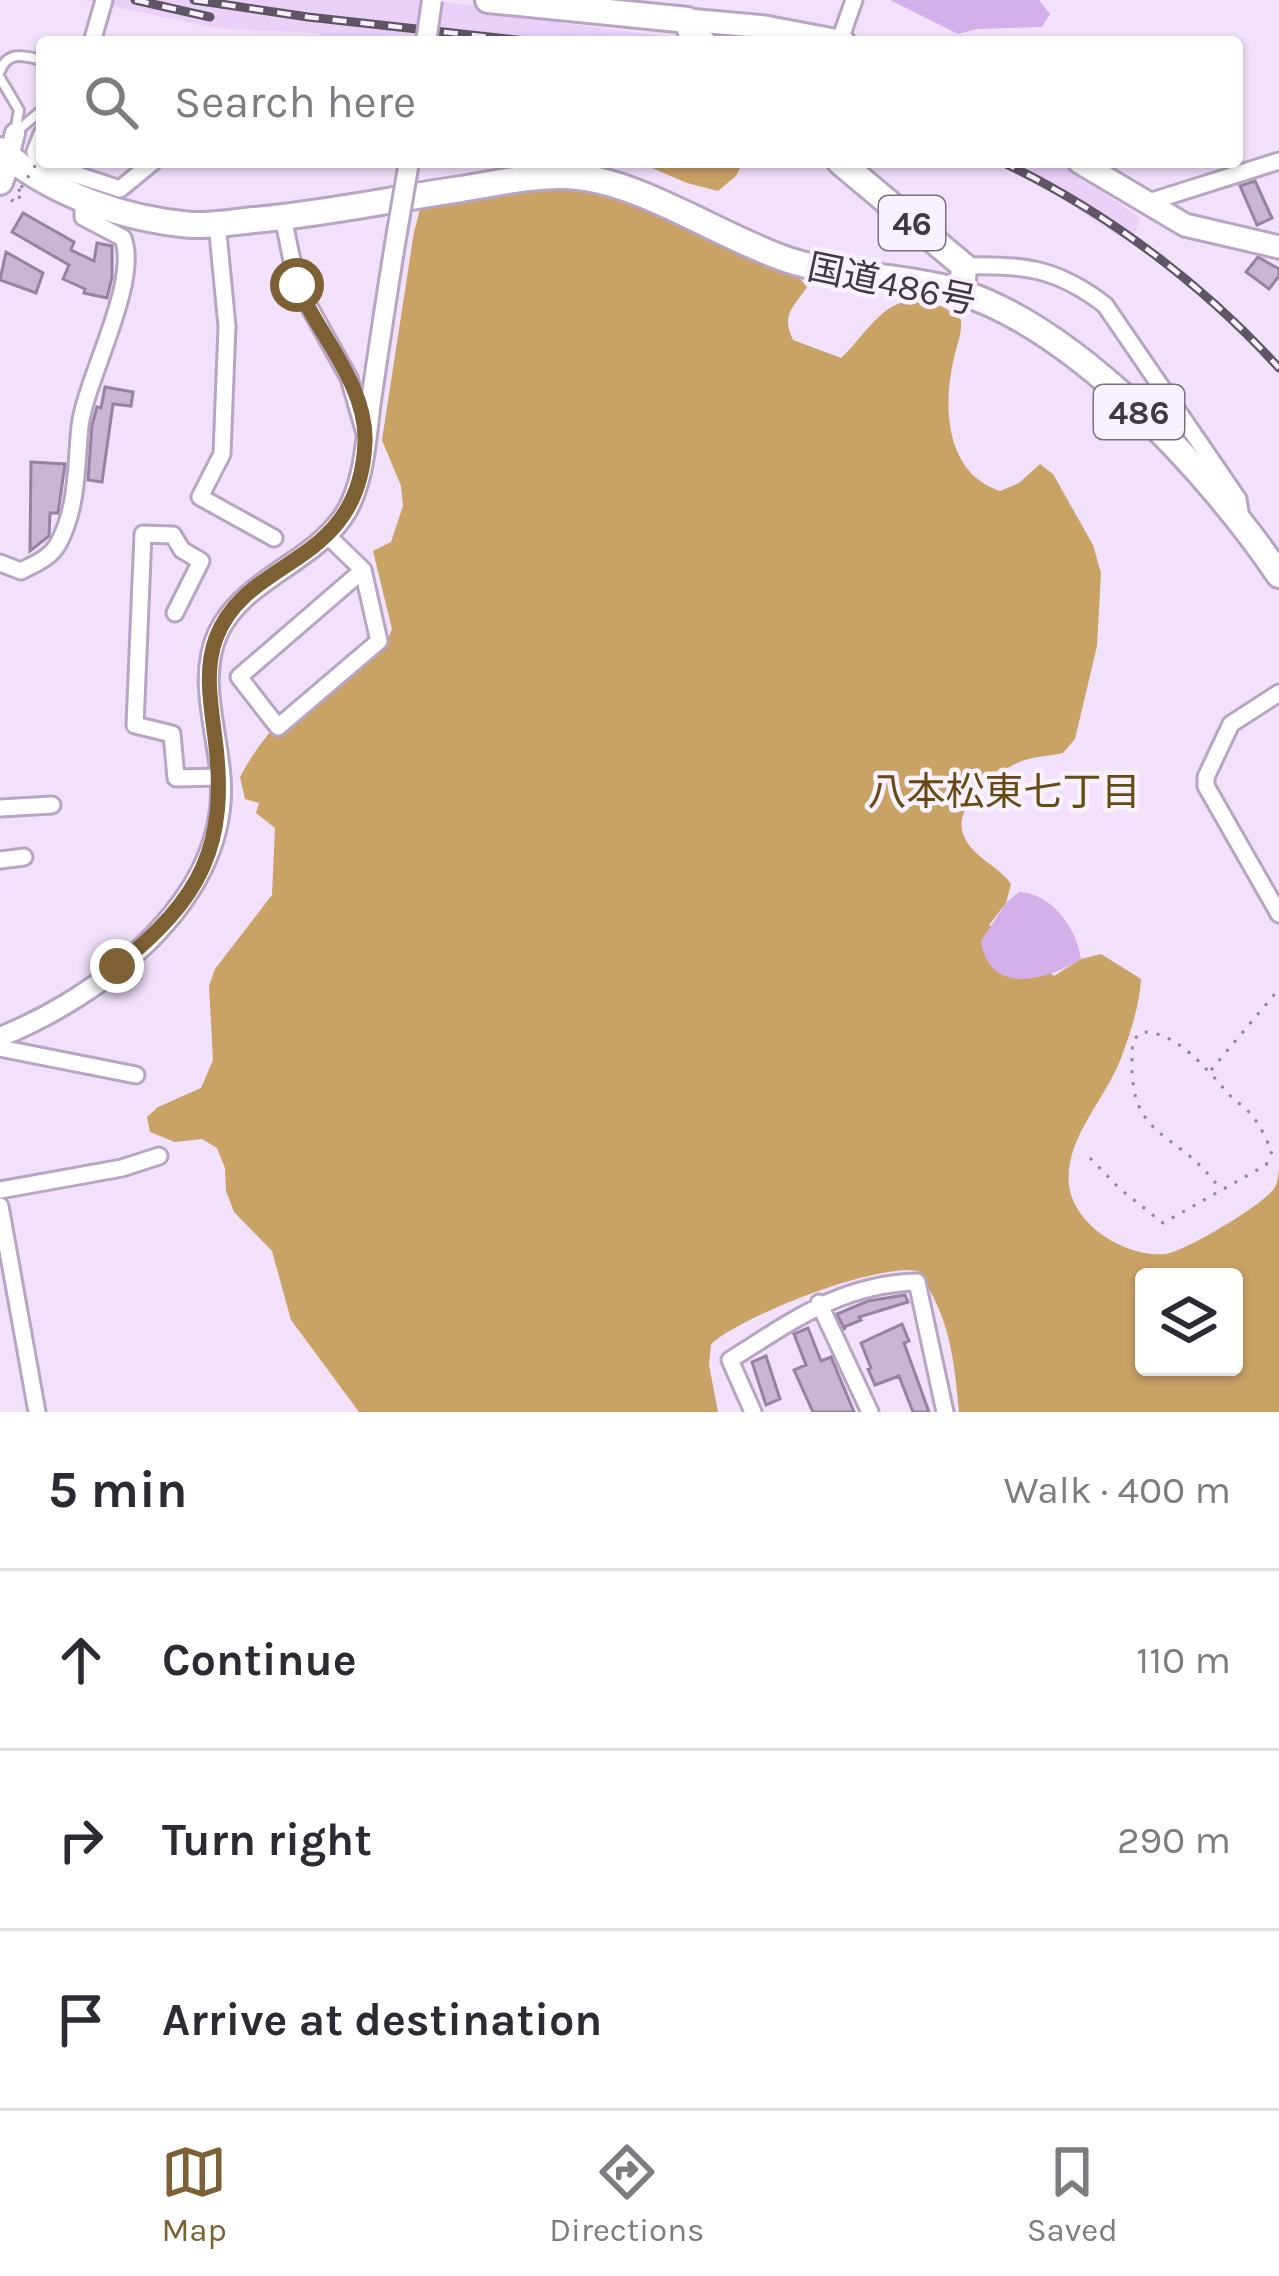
<!DOCTYPE html>
<html lang="en">
<head>
<meta charset="utf-8">
<style>
  body { margin:0; font-family:Karla,"Noto Sans JP",sans-serif; background:#f2f2f3; color:#2b2b33 }
  .controls { position:absolute; right:36px; bottom:36px; display:grid; overflow:hidden; border-radius:12px; box-shadow:0 3px 9px #0004 }
  .controls button { width:108px; height:108px; display:grid; place-items:center; padding:0; border:0; border-bottom:3px solid #e1e1e2; background:#fff; color:#2b2b33; font:60px sans-serif }
  .stop { position:absolute; width:36px; height:36px; margin:-27px; border:9px solid #7d6033; border-radius:50%; background:#fff }
  .stop.end { background:#7d6033; border-color:#fff; box-shadow:0 3px 12px #0008 }
  .list { margin:0; padding:0; list-style:none }
  h2 { display:flex; justify-content:space-between; align-items:center; height:156px; margin:0; padding:0 48px; font-size:51px }
  h2 small { font-size:39px; font-weight:400; color:#7c7c81 }
  .list li { display:grid; grid-template-columns:78px 1fr auto; gap:36px; align-items:center; box-sizing:border-box; height:180px; padding:0 48px; border-top:3px solid #e1e1e2 }
  .list b { display:block; font-size:45px; white-space:nowrap }
  .list em { font-size:39px; font-style:normal; color:#7c7c81 }
  .icon { flex:none; width:66px; height:66px; fill:none; stroke:currentColor; stroke-width:2; stroke-linecap:round; stroke-linejoin:round }
  .map { position:relative; flex:none; width:1279px; height:1412px; overflow:hidden }
  .search { position:absolute; background:#fff; box-shadow:0 3px 9px #0004; left:36px; right:36px; top:36px; height:132px; display:flex; align-items:center; gap:30px; box-sizing:border-box; padding:0 42px; border-radius:12px; color:#7c7c81; font-size:45px }
  .sheet { height:696px; background:#fff }
  nav { display:flex; justify-content:space-around; align-items:center; box-sizing:border-box; height:168px; border-top:3px solid #e1e1e2; background:#fff; font-size:33px; color:#7c7c81 }
  nav a { display:grid; justify-items:center; gap:6px }
  nav .on { color:#7d6033 }
  .map>svg:first-child { display:block }
</style>
</head>
<body>
<div class="map">
<svg width="1279" height="1412" viewBox="0 0 1279 1412">
  <rect width="100%" height="100%" fill="#f1e1fb"/>
  <path fill="#e9d1f8" d="M82,0H432L511,11L568,24L711,42H319V33L221,29Z
    M992,162H1056L1072,171L1140,218L1131,244L1059,197Z"/>
  <path fill="#c9a266" fill-rule="evenodd" d="M638,162H743L736,176L718,191L687,183Z
    M592,186C632,202 790,256 807,287C793,308 781,314 793,340L841,358C868,333 886,292 927,302C942,306 950,309 961,320C962,334 957,344 954,358C942,407 946,474 1000,491L1019,483L1040,464L1053,474L1093,545L1101,573L1097,646L1075,739L1063,753C1051,756 1037,756 1025,760C999,768 950,806 964,836C973,858 998,865 1011,884L1006,903L989,925L1054,976L1081,959L1101,954L1141,979C1140,1004 1130,1034 1121,1058C1106,1099 1064,1139 1069,1185C1074,1227 1128,1258 1166,1254C1184,1252 1266,1204 1275,1187C1278,1182 1278,1175 1279,1169V1412H959C954,1357 950,1318 918,1271C875,1263 744,1315 711,1344L709,1365L718,1412H359L291,1320L272,1251L234,1212L226,1191L225,1168L217,1148L202,1139L175,1142L150,1132L147,1117L158,1107L201,1088L213,1060L209,986L215,969L272,895L275,828L256,813L259,803L245,799L240,777C270,719 327,673 385,645L392,629L373,551L391,542L403,506L401,486L382,440L414,232L422,202L505,188ZM1144,1277H1234V1367H1144Z"/>
  <path fill="#d4b0ea" d="M890,0H1039L1050,14L1042,27L977,29L958,34Z
    M1019,892C1052,893 1077,929 1081,959C1046,981 989,996 981,941L1006,903Z"/>
  <path fill="#c9b6d5" stroke="#9683a1" stroke-width="3" d="M1255,181L1272,218L1257,225L1240,186Z
    M23,213L74,242L71,250L94,261L97,243L112,246V277L107,298L84,293L85,289L63,279L69,265L12,232Z
    M6,252L43,273L36,293L0,280Z
    M1258,257L1279,269V276L1269,289L1246,272Z
    M105,387L133,392L131,406L113,404L102,482L88,480L92,425L97,407L101,408Z
    M31,462L65,464L58,513H50L49,536L30,551Z
    M905,1295L908,1302L859,1317L861,1320L844,1327L845,1330L837,1314L868,1301Z
    M902,1324L909,1341L904,1343L929,1412H913L899,1376L875,1385L868,1369L871,1368L861,1343Z
    M808,1328L821,1361L831,1357L854,1412H813L794,1370L806,1365L794,1334Z
    M766,1356L780,1399L766,1405L752,1362Z"/>
  <g fill="none" stroke-linecap="round" stroke-linejoin="round">
    <defs>
      <path id="service" d="M0,71C8,50 24,56 42,60
        M0,78L19,110L15,132
        M16,132L42,110"/>
      <path id="minor" d="M840,40L854,0
        M92,42L104,0
        M42,134L35,152L42,158
        M48,162L74,174L76,162
        M74,174L120,189L153,162
        M1149,202L1279,161
        M283,217L297,285L349,378L366,437
        M217,223L227,326L222,454L200,497L274,538
        M964,266C1023,264 1057,268 1105,305L1238,499L1241,518
        M328,536L363,570L379,641L278,727L239,677L363,570
        M0,563L21,571C35,564 50,558 58,544C78,508 76,465 80,426C86,378 140,282 123,238L83,217V199
        M175,613L201,561L182,550L173,535L143,534L135,725L172,734L176,778L220,777
        M1279,693L1231,724L1206,777V786L1279,914
        M0,808L52,805
        M0,860L24,857
        M0,1048L136,1075
        M0,1190L122,1168L159,1156
        M0,1206L37,1412
        M819,1303L870,1412
        M753,1412L730,1360C792,1321 841,1284 917,1282L945,1412"/>
      <path id="tertiary" d="M9,157L15,133
        M0,1037C99,997 224,904 221,786C220,736 196,681 218,633C243,580 310,564 343,517C366,483 366,433 372,394C380,340 388,286 397,232"/>
      <path id="secondary" d="M688,20L765,27L844,42
        M1079,162L1185,225L1279,247"/>
      <path id="primary" d="M488,0L688,20L690,30L703,42
        M840,162L964,266L962,293
        M0,182L9,157"/>
      <path id="trunk" d="M0,150C52,194 123,219 191,225C212,226 234,222 254,220C324,214 392,199 461,189C498,183 540,173 578,177C642,183 723,238 788,260C843,278 902,275 957,291C1077,328 1210,473 1279,575"/>
    </defs>
    <use href="#service" stroke="#b8a5c4" stroke-width="14"/>
    <use href="#minor" stroke="#b8a5c4" stroke-width="21"/>
    <use href="#tertiary" stroke="#b8a5c4" stroke-width="24"/>
    <use href="#secondary" stroke="#b8a5c4" stroke-width="27"/>
    <use href="#primary" stroke="#b8a5c4" stroke-width="30"/>
    <use href="#trunk" stroke="#b8a5c4" stroke-width="30"/>
    <path stroke="#918598" stroke-width="3" stroke-dasharray="3 9" stroke-linecap="butt" d="M20,189L12,201L16,203L23,191
      M1211,1070L1279,989
      M1090,1158L1120,1189L1163,1223L1266,1165L1272,1151C1266,1140 1261,1126 1253,1117C1246,1107 1233,1100 1225,1090C1204,1066 1175,1031 1142,1032L1133,1040C1124,1145 1172,1122 1221,1190"/>
    <use href="#service" stroke="#fff" stroke-width="8"/>
    <use href="#minor" stroke="#fff" stroke-width="15"/>
    <use href="#tertiary" stroke="#fff" stroke-width="18"/>
    <use href="#secondary" stroke="#fff" stroke-width="21"/>
    <use href="#primary" stroke="#fff" stroke-width="24"/>
    <use href="#trunk" stroke="#fff" stroke-width="24"/>
    <defs>
      <path id="rail" d="M135,0L210,17
        M194,0L308,17L535,42
        M1002,162C1104,210 1203,284 1279,368"/>
    </defs>
    <use href="#rail" stroke="#5f5665" stroke-width="9"/>
    <use href="#rail" stroke="#faf1ff" stroke-width="4.5" stroke-dasharray="14" stroke-linecap="butt"/>
    <defs>
      <path id="tertiary-bridge" d="M426,42L432,0
        M397,232L409,162"/>
    </defs>
    <use href="#tertiary-bridge" stroke="#b8a5c4" stroke-width="24" stroke-linecap="butt"/>
    <path stroke="#918598" stroke-width="3" stroke-dasharray="3 9" stroke-linecap="butt" d="M21,188L42,155"/>
    <use href="#tertiary-bridge" stroke="#fff" stroke-width="18"/>
  </g>
  <g fill="none" stroke-linecap="round" stroke-linejoin="round">
    <path stroke="#7d6033" stroke-width="15" d="M117,966C201,899 229,846 215,738C211,705 204,670 216,638C247,555 360,568 365,442C367,385 318,334 297,285"/>
  </g>
  <g text-anchor="middle" stroke-width="9" stroke-linejoin="round" paint-order="stroke">
    <g fill="#faf1ff" stroke="#78707d" stroke-width="3">
      <rect x="879" y="196" width="66" height="54" rx="9"/>
      <rect x="1094" y="385" width="90" height="54" rx="9"/>
    </g>
    <g font-size="33" font-weight="bold" fill="#403845">
      <text x="912" y="235">46</text>
      <text x="1139" y="424">486</text>
    </g>
    <g font-size="36" fill="#403845" stroke="#faf1ff">
      <text transform="translate(892 283) rotate(12)" y="13">国道486号</text>
    </g>
    <g font-size="39" fill="#674912" stroke="#faf1ff">
      <text x="1004" y="805">八本松東七丁目</text>
    </g>
  </g>
</svg>
<div class="controls">
<button><svg class="icon" aria-label="layers" viewBox="0 0 24 24"><path d="M12 4l9 5-9 5-9-5zM3 14l9 5 9-5"/></svg></button>
</div>
<div class="stop" style="left:297px;top:285px"></div>
<div class="stop end" style="left:117px;top:966px"></div>
<div class="search"><svg class="icon" aria-label="search" viewBox="0 0 24 24"><circle cx="10" cy="10" r="6"/><path d="M15 15l6 6"/></svg>Search here</div>
</div>
<section class="sheet">
<h2>5 min<small>Walk · 400 m</small></h2>
<ul class="list">
<li><svg class="icon" aria-label="ahead" viewBox="0 0 24 24"><path d="M12 20V5M6 11l6-6 6 6"/></svg><div><b>Continue</b></div><em>110 m</em></li>
<li><svg class="icon" aria-label="right" viewBox="0 0 24 24"><path d="M7 20v-9h11M14 6l5 5-5 5"/></svg><div><b>Turn right</b></div><em>290 m</em></li>
<li><svg class="icon" aria-label="arrive" viewBox="0 0 24 24"><path d="M6 21V4h12l-3 4 3 4H6"/></svg><div><b>Arrive at destination</b></div></li>
</ul>
</section>
<nav>
<a class="on"><svg class="icon" aria-label="map" viewBox="0 0 24 24"><path d="M3 6l6-2 6 2 6-2v14l-6 2-6-2-6 2zM9 4v14M15 6v14"/></svg>Map</a>
<a><svg class="icon" aria-label="directions" viewBox="0 0 24 24"><path d="M12 3l9 9-9 9-9-9zM9 14v-3h6M13 9l2 2-2 2"/></svg>Directions</a>
<a><svg class="icon" aria-label="saved" viewBox="0 0 24 24"><path d="M7 4h10v16l-5-4-5 4z"/></svg>Saved</a>
</nav>
</body>
</html>
